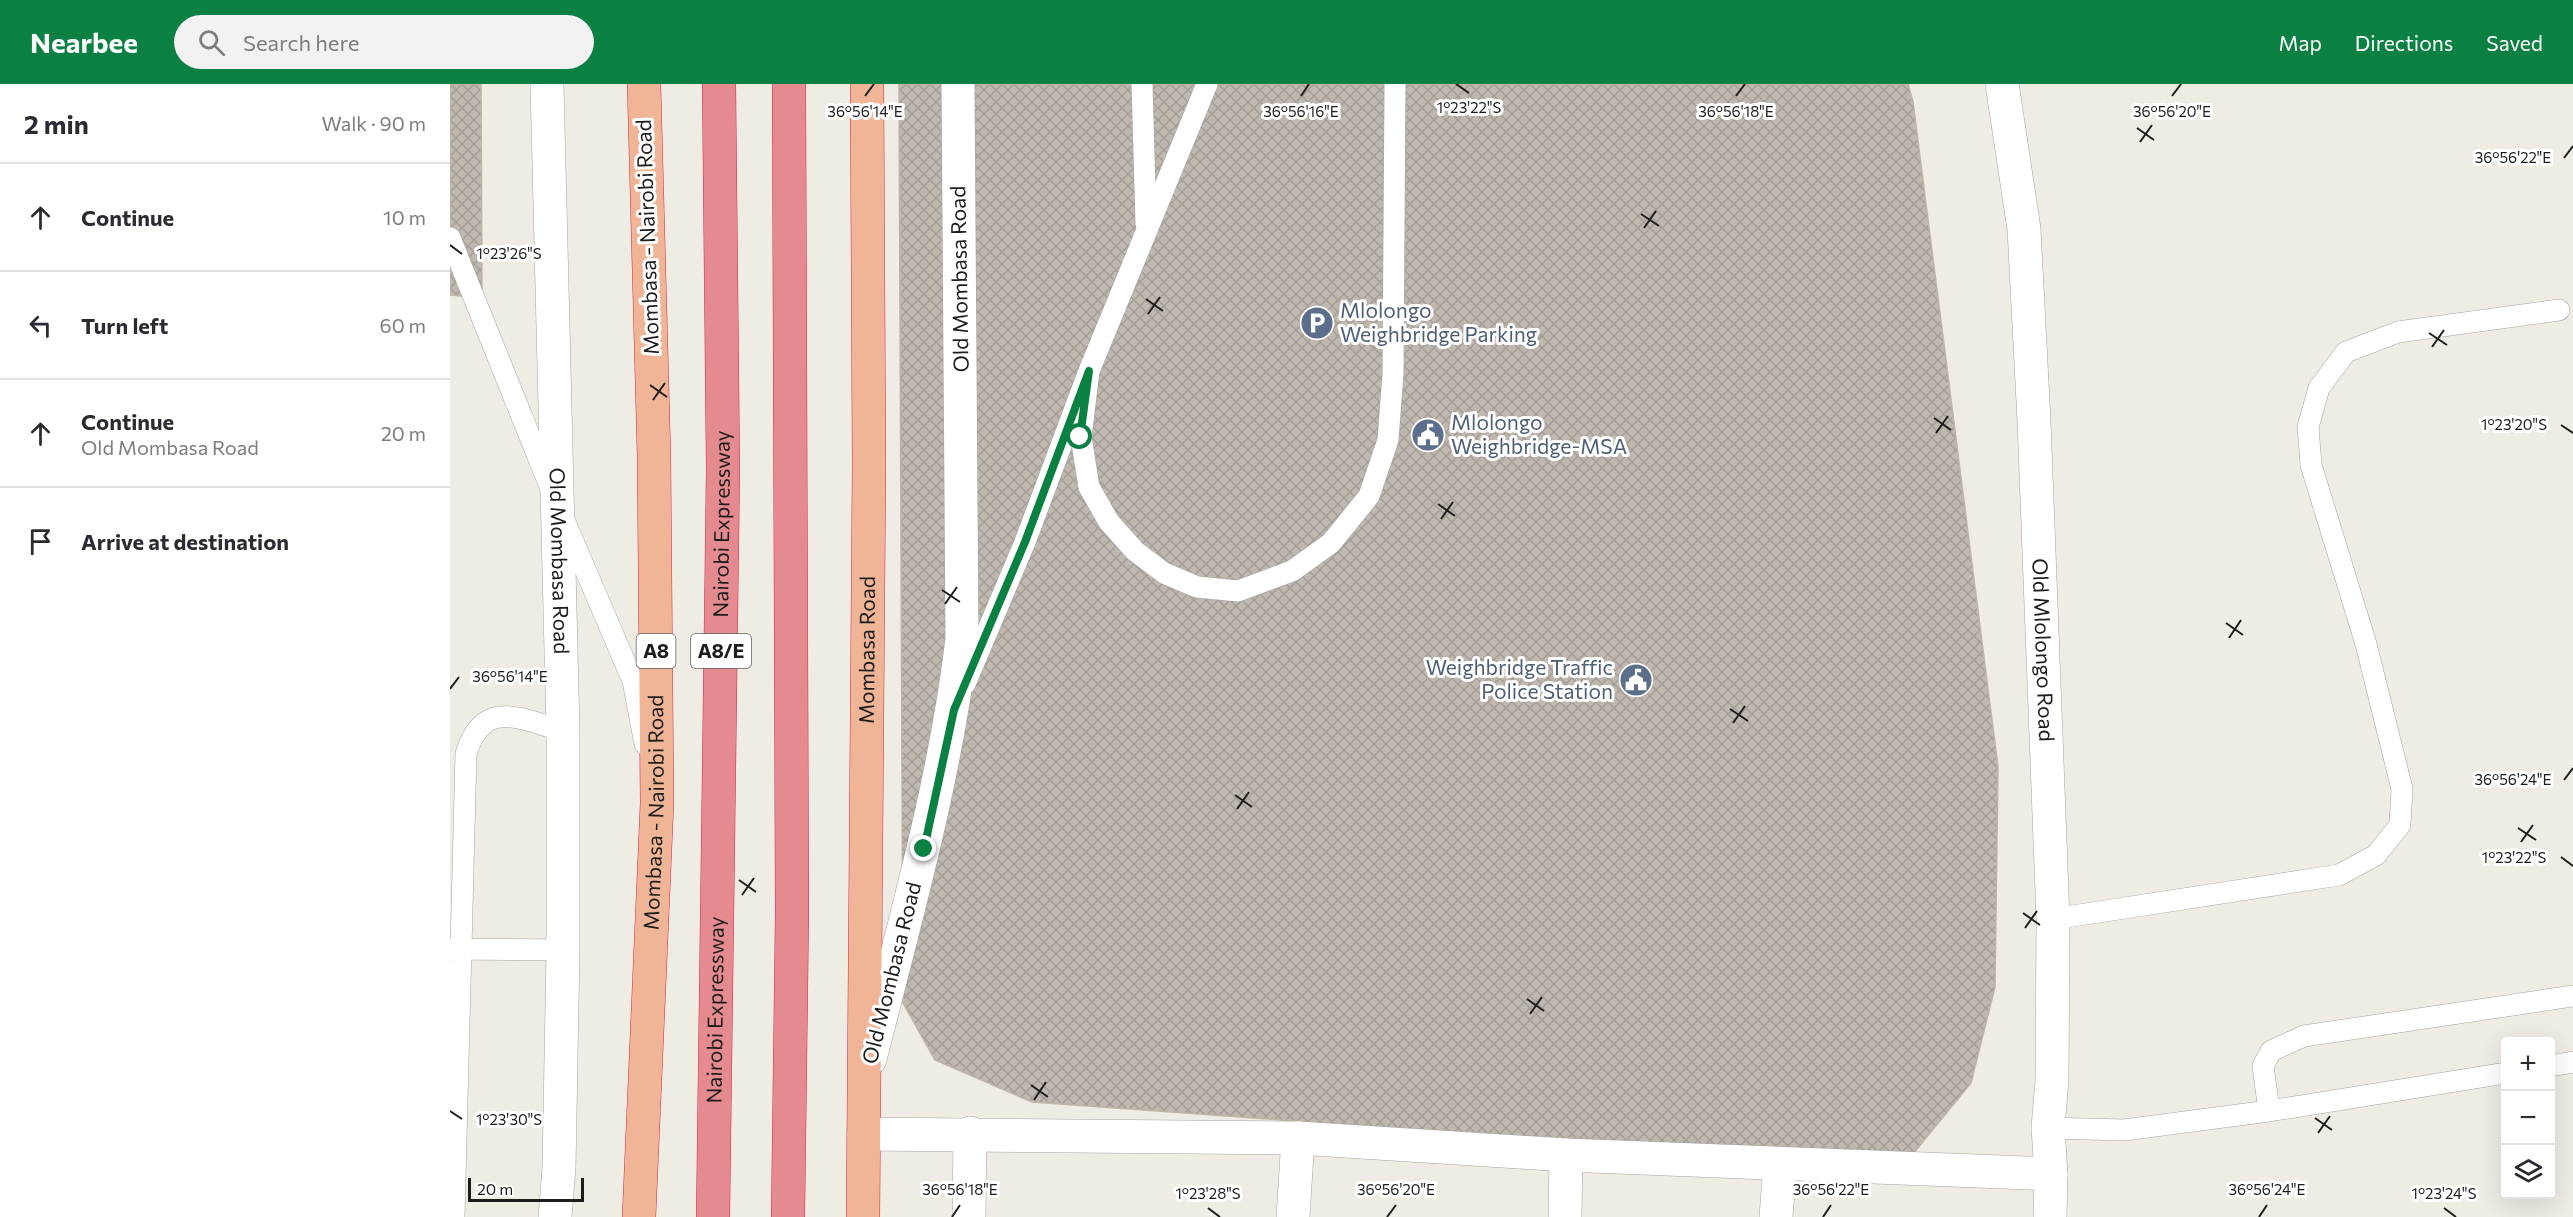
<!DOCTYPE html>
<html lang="en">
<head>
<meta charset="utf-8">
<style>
  body { margin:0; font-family:Commissioner,sans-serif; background:#f2f2f3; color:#2b2b33 }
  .controls { position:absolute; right:18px; bottom:18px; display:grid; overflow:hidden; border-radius:6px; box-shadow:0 6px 24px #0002 }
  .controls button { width:54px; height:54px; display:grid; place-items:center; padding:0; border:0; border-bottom:2px solid #e1e1e2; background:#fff; color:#2b2b33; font:30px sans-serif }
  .scale { position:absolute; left:18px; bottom:15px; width:116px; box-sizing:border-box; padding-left:6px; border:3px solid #1d1d1d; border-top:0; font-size:16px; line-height:21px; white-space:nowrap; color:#1d1d1d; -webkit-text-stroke:4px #fff; paint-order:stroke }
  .stop { position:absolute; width:18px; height:18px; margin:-14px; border:4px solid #0b8043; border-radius:50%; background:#fff }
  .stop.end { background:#0b8043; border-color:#fff; box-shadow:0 2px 6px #0008 }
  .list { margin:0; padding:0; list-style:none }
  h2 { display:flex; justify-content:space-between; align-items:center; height:78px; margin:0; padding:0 24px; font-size:26px }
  h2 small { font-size:20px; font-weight:400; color:#7c7c81 }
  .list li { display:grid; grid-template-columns:39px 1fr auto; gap:18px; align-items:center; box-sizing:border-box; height:108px; padding:0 24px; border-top:2px solid #e1e1e2 }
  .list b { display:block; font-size:22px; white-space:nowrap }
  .list p { margin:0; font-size:20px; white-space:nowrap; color:#7c7c81 }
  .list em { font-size:20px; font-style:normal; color:#7c7c81 }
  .icon { flex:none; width:33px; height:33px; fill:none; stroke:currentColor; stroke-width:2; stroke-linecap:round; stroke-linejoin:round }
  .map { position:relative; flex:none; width:2123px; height:1133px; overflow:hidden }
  header { display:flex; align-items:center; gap:36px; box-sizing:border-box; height:84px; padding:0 30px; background:#0b8043; color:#fff }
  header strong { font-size:28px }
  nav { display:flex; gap:33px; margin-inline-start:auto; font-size:21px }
  .search { width:420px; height:54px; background:#f2f2f3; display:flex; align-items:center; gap:15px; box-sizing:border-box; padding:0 21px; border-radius:33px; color:#7c7c81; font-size:22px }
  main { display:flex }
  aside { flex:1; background:#fff }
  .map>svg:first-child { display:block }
</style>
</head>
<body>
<header>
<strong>Nearbee</strong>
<div class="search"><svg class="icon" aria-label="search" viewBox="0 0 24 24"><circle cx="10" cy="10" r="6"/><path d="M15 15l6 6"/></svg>Search here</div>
<nav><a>Map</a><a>Directions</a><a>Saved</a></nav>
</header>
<main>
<aside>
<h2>2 min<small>Walk · 90 m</small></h2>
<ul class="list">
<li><svg class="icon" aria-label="ahead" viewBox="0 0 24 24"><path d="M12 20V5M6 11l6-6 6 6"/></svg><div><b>Continue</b></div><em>10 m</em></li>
<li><svg class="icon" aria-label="left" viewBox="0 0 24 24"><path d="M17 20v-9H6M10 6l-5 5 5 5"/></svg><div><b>Turn left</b></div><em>60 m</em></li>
<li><svg class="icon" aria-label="ahead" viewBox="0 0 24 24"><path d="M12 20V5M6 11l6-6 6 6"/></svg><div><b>Continue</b><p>Old Mombasa Road</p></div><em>20 m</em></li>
<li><svg class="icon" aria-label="arrive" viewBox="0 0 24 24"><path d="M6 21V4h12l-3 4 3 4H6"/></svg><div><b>Arrive at destination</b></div></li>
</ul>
</aside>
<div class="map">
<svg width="2123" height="1133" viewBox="0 0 2123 1133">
  <defs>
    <pattern id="building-cross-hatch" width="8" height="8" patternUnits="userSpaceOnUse" patternTransform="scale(1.5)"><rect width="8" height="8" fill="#bfb8af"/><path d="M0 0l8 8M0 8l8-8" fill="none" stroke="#a49e96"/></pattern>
  </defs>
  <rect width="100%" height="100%" fill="#eeece3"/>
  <path fill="url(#building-cross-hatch)" stroke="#bfb5a5" stroke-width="1.5" d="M0,0H31L32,214L0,211Z
    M449,0H1458L1463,18L1548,683L1545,903L1521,999L1454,1081L582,1018L485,976L453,919Z"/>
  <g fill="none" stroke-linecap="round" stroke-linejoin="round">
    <defs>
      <path id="service" d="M692,0L696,140
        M0,154L101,405
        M639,287L631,353L639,403L659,438L685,467L714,489L747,503L788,507L842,487L881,459L919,412L938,356L943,290L945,0
        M114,436L183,597L195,660
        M515,600L575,458L639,287L757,0
        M1603,835L1889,791L1926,771L1950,741L1952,705L1916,560L1861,381L1858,343L1869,304L1896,268L1948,248L2109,226
        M1,865L113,866
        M2100,982L2123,978
        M1819,1027L1813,982L1821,967L1854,952L2123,912
        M1598,1044L1674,1046L1819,1027L2056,989
        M4,1133L16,670C33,613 71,635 113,647"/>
      <g id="minor">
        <path id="s1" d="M1552,0L1574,145L1584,337L1603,835L1602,996L1598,1044L1601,1090L1600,1133"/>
        <path d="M420,975C455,836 495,698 512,555L508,0"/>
        <path d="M414,1050L848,1054L1116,1071L1601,1090"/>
        <path d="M519,1133L520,1049"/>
        <path d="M843,1133L848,1054"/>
        <path d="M1115,1133L1116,1071"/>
        <path d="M1326,1133L1330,1081"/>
      </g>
      <g id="tertiary">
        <path id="s2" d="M97,0L113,647V866L109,1084L105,1133"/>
      </g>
      <g id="trunk">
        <path id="s3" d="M189,1133L207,719L204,373L194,0"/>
        <path id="s4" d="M413,1133L419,381L417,0"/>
      </g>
      <g id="motorway">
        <path id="s5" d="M263,1133L273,385L269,0"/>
        <path d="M338,1133L342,829L339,0"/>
      </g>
    </defs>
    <use href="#service" stroke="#a4a4a4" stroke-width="22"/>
    <use href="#minor" stroke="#a4a4a4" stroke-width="34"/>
    <use href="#tertiary" stroke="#a4a4a4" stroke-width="34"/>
    <use href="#trunk" stroke="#d52649" stroke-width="34"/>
    <use href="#motorway" stroke="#d52649" stroke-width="34"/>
    <use href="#service" stroke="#fff" stroke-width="21"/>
    <use href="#minor" stroke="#fff" stroke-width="33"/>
    <use href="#tertiary" stroke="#fff" stroke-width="33"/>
    <use href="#trunk" stroke="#f0b596" stroke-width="33"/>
    <use href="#motorway" stroke="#e58b8f" stroke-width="33"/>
  </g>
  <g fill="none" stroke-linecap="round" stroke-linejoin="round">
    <path stroke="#0b8043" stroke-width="8" d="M474,765L504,626L575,458L639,287L630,353"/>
  </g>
  <path fill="none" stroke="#1d1d1d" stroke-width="2" d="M1006,0L1019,9M415,12L424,0M851,12L859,0M1286,12L1295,0M1722,12L1731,0M1687,44L1704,56M1690,58L1702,41M2114,74L2123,62M1191,130L1209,142M1194,144L1206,127M0,161L12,170M696,215L713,227M698,230L710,213M1979,249L1997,261M1982,263L1994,246M200,301L217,313M203,316L215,299M1484,334L1501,346M2111,341L2123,349M1486,349L1498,332M988,420L1005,432M991,435L1003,418M492,506L510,518M495,520L507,503M1776,539L1793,551M1779,554L1791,536M0,605L9,593M1280,625L1298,637M1283,639L1295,622M2114,696L2123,684M785,711L802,723M787,725L799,708M2068,744L2086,756M2071,758L2083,741M2111,773L2123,782M289,796L306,808M292,811L304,794M1573,829L1590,841M1575,844L1587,827M1077,915L1094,927M1080,930L1092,913M581,1001L598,1013M584,1016L596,998M0,1027L12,1035M1865,1034L1882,1046M1868,1049L1880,1032M758,1124L770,1133M1994,1124L2006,1133M502,1133L510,1121M937,1133L946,1121M1373,1133L1381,1121M1809,1133L1817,1121"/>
  <defs>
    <symbol id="parking-disc" viewBox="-11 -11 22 22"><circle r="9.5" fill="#5c6f8a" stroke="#fff"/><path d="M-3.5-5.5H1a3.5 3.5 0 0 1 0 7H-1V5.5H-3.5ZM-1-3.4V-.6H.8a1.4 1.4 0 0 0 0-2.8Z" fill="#fff"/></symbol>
    <symbol id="civic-disc" viewBox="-11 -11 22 22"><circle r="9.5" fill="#5c6f8a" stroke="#fff"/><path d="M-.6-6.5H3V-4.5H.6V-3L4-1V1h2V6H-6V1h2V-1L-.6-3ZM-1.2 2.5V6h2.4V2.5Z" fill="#fff"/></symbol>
  </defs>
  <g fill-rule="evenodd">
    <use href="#parking-disc" x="848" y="220" width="38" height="38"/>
    <use href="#civic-disc" x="959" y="332" width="38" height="38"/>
    <use href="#civic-disc" x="1167" y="577" width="38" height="38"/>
  </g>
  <g text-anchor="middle" stroke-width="6" stroke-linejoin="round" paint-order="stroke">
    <g fill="#fff" stroke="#616161" stroke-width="1.5">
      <rect x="186.5" y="550" width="39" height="34" rx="4.5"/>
      <rect x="241" y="550" width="60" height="34" rx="4.5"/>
    </g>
    <g font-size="20" font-weight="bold" fill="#1d1d1d">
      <text x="206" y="574">A8</text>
      <text x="271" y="574">A8/E</text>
    </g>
    <g font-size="21" fill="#1d1d1d" stroke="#fff">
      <text transform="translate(198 153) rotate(-92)" y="7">Mombasa - Nairobi Road</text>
      <text transform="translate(510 195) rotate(-91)" y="7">Old Mombasa Road</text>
      <text dy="7" stroke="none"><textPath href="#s5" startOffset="693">Nairobi Expressway</textPath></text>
      <text dy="7" stroke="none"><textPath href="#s2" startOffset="477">Old Mombasa Road</textPath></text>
      <text dy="7" stroke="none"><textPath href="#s1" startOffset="568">Old Mlolongo Road</textPath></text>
      <text dy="7" stroke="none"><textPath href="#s4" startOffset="567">Mombasa Road</textPath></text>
      <text dy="7" stroke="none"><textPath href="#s3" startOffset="405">Mombasa - Nairobi Road</textPath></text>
      <text transform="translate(442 889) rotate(-76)" y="7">Old Mombasa Road</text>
      <text dy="7" stroke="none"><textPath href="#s5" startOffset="207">Nairobi Expressway</textPath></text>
    </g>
    <g font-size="21" fill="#4e5e75" stroke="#fff" text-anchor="start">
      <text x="890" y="234">Mlolongo<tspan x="890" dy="24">Weighbridge Parking</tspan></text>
      <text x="1001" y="346">Mlolongo<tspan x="1001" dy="24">Weighbridge-MSA</tspan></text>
      <text x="1163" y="591" text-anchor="end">Weighbridge Traffic<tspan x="1163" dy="24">Police Station</tspan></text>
    </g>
  </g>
  <g font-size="15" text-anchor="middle" fill="#1d1d1d" stroke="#fff" stroke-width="6" stroke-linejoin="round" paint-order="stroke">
    <text x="1019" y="29">1°23'22"S</text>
    <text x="415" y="33">36°56'14"E</text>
    <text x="851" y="33">36°56'16"E</text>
    <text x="1286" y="33">36°56'18"E</text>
    <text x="1722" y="33">36°56'20"E</text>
    <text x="2063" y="79">36°56'22"E</text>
    <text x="59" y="175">1°23'26"S</text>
    <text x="2064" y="346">1°23'20"S</text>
    <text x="60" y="598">36°56'14"E</text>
    <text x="2063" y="701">36°56'24"E</text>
    <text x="2064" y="779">1°23'22"S</text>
    <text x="59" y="1041">1°23'30"S</text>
    <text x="510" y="1111">36°56'18"E</text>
    <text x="946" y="1111">36°56'20"E</text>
    <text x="1381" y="1111">36°56'22"E</text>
    <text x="1817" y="1111">36°56'24"E</text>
    <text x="758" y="1115">1°23'28"S</text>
    <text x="1994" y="1115">1°23'24"S</text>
  </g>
</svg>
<div class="controls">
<button>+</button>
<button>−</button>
<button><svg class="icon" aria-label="layers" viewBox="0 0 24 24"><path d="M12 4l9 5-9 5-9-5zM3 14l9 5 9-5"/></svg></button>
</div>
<div class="scale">20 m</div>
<div class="stop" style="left:630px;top:353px"></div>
<div class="stop end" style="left:474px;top:765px"></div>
</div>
</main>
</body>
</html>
